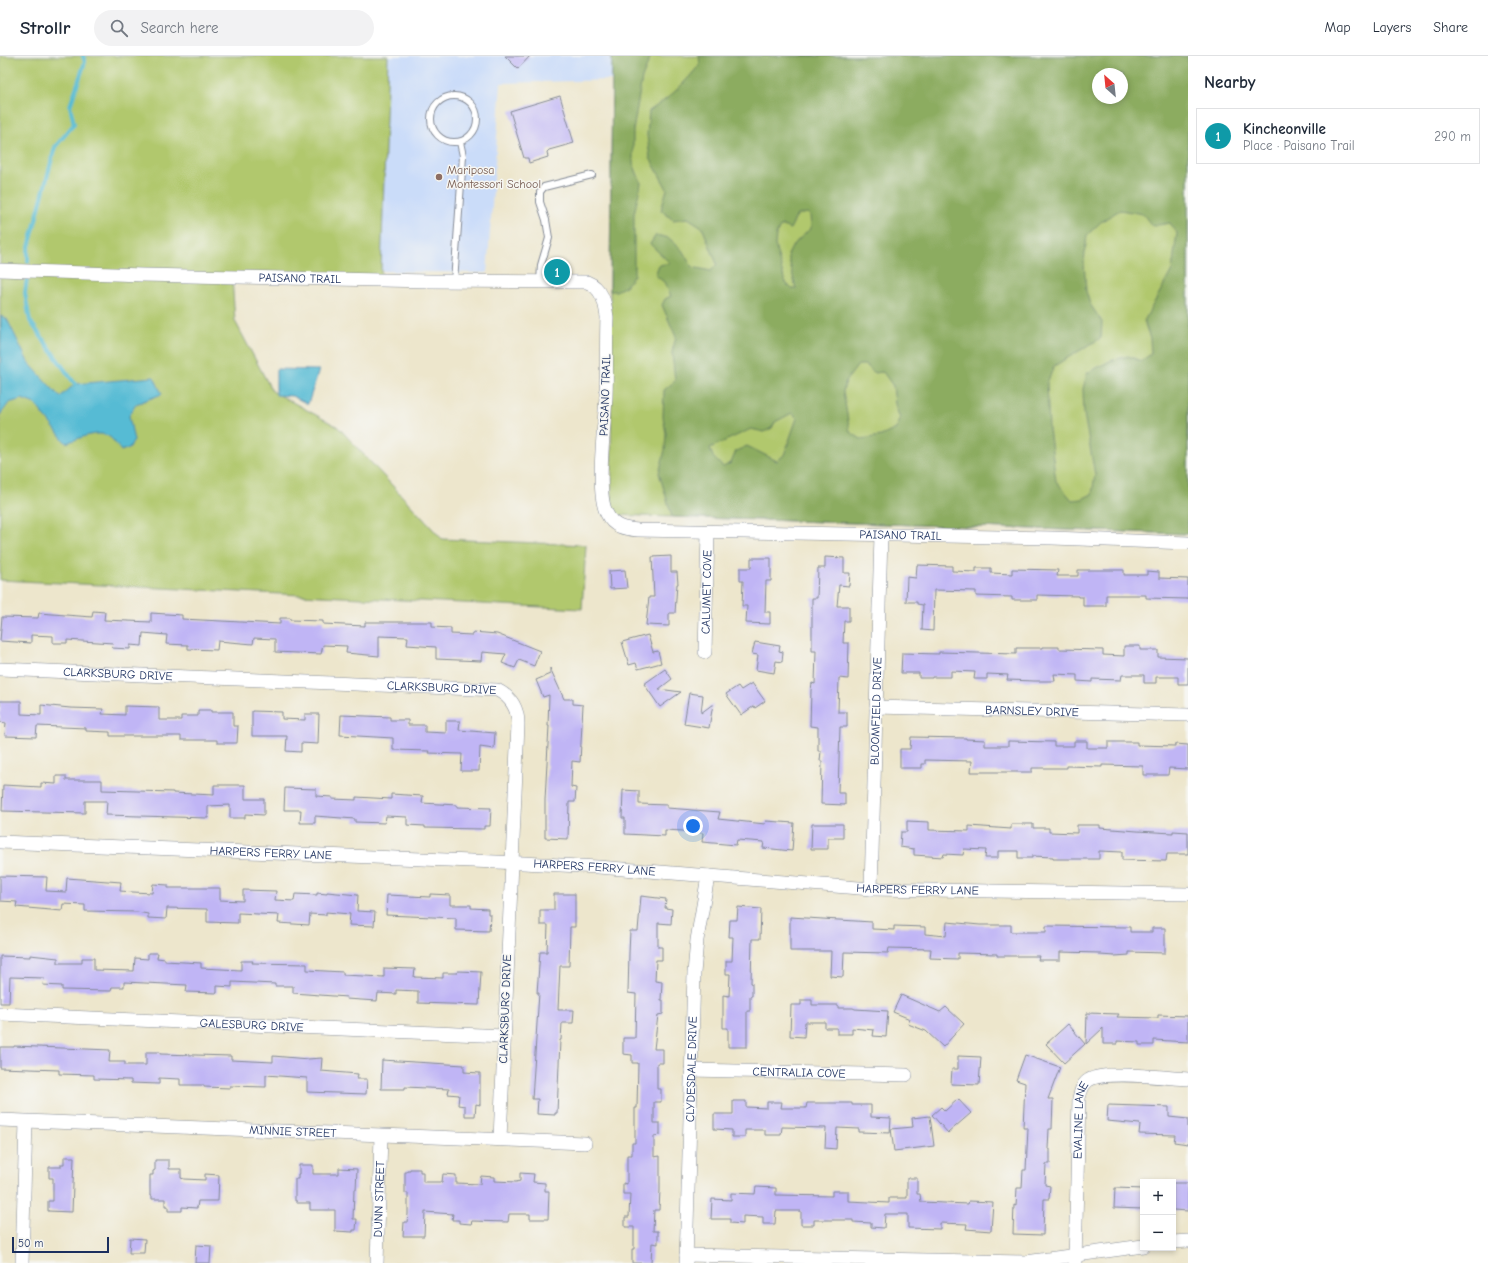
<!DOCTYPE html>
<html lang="en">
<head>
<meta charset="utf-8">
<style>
  body { margin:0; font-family:"Comic Neue",sans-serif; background:#f2f2f3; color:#1f2937 }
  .controls { position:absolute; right:12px; bottom:12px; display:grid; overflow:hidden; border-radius:0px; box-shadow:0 2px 6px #0003 }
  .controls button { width:36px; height:36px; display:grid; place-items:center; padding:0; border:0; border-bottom:1px solid #e0e1e3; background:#fff; color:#1f2937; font:20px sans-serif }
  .compass { position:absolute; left:1092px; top:12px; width:36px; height:36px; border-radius:50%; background:#fff; box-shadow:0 2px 6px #0003; rotate:333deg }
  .scale { position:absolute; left:12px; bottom:10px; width:97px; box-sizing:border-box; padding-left:4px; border:2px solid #1b2f5e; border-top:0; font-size:11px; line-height:14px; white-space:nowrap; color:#1b2f5e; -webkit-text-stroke:3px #f6f6f2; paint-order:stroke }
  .you { position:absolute; left:693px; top:770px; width:14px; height:14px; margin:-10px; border:3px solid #fff; border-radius:50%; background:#1a73e8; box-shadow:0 0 0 6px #1a73e833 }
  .badge { display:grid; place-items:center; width:26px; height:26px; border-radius:50%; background:#b5179e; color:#fff; font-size:13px; font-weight:700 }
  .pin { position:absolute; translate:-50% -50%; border:2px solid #fff; box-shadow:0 1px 4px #0006 }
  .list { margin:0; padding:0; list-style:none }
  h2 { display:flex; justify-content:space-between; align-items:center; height:52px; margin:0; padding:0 16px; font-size:17px }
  h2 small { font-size:13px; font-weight:400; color:#747a83 }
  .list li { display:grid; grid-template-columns:26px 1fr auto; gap:12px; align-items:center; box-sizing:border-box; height:56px; margin:0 8px 8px; padding:0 8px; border:1px solid #e0e1e3; border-radius:0px }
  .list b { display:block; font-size:15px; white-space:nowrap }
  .list p { margin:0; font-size:13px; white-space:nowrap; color:#747a83 }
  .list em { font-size:13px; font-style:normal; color:#747a83 }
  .icon { flex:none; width:22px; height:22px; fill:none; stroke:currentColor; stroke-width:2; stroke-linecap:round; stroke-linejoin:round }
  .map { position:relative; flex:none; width:1188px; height:1207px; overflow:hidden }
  header { display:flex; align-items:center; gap:24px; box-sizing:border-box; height:56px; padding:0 20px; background:#fff; border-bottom:1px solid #e0e1e3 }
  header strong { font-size:19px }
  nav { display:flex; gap:22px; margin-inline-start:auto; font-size:14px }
  .search { width:280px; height:36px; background:#f2f2f3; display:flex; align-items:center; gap:10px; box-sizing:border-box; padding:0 14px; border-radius:22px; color:#747a83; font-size:15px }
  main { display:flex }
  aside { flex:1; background:#fff }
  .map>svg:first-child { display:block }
</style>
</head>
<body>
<header>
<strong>Strollr</strong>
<div class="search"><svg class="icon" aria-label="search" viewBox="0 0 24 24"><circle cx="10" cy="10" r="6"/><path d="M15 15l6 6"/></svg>Search here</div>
<nav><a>Map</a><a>Layers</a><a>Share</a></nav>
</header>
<main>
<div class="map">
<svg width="1188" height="1207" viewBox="0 0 1188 1207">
  <rect width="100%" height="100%" fill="#f6f6f2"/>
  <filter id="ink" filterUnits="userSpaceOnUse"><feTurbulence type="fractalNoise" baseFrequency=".025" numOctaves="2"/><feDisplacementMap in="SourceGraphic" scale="8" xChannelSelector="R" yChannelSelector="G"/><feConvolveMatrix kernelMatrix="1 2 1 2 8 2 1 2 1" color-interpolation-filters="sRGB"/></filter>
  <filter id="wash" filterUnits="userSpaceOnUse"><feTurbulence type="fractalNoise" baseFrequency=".012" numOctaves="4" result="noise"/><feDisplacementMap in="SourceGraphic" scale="16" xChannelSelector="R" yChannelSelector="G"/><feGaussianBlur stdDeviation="0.9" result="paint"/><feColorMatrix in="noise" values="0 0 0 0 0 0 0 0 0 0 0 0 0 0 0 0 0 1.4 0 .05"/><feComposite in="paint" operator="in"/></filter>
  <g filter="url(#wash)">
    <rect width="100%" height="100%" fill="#ede6cc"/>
    <path fill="#cadcf9" d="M388,0H612V24L501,27L487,217L381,215Z"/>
    <path fill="#b1c86d" stroke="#667c66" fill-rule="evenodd" d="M0,0H388L381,215L383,224L232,221L235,265L272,335L338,371L442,483L586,489L582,553L0,524Z
      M612,0H1188V478L612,459L610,235ZM1098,18H1122V42H1098Z"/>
    <path fill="#8cac60" stroke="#546e5f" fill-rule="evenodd" d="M612,0H651L642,22L633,75V107L641,127L634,158V219L626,230L616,235H610Z
      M699,0H1188V478L672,461L659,417L665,394L666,377L663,361L664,334L675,325L672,296L676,281L662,249L665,243L671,240L664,226L655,219L659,209L670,207L650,188L656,179L669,182L682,194L692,211L711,215L717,208L702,171L688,162L673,164L661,154L667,133L650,102L647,79L649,55C671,41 684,28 700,8ZM1098,18H1122V42H1098ZM1120,154L1143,158L1152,170L1170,167L1177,177L1172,214L1144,265L1150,283L1151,298L1141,305L1128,300L1110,305L1087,317L1083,333L1084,358L1095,419L1092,438L1082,443L1072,444L1056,425L1049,373L1047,327L1054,310L1101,282L1102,266L1090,248L1086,235L1084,206L1087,179L1102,165ZM807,157L810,159L811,172L793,189L788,199L796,233H792L785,226L775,189L776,179L781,169L790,173L797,159ZM858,309H866L874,317L883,316L893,330L895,348L900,363L896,373L881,380L861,383L850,376L843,335L846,325ZM792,357L797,362L784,399L777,405L747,390L736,395L731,407L723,411L713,401L710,392L751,373L764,376L772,372L775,366Z"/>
    <path fill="#56bbd4" stroke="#387599" d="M1,260L7,263L28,306L60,341L75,328L154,321L162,338L136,348L129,360L134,385L129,392L121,395C118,391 115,386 111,382C99,372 79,383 66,387L35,348L22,343L9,347L0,359Z
      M276,313L319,314L308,348L292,340L276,339Z"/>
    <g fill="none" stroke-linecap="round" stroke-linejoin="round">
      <path stroke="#56bbd4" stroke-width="4" d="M28,205V195L55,91L74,68L70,50L85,6L83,0
        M27,222L25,237L30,265L75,328"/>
    </g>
    <g id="blocks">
      <path fill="#c0b5f5" d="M505,0H530L518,13Z
        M560,40L574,87L549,94L547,96L548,101L529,107L528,102H524L510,55Z
        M671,500V516H677L678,528H677L675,557H669V570L646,569L649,541H654L652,501Z
        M825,501L844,502V517H850L849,530L839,529L837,550H849V565H844L843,587H849L848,623L839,622L838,656H847V671H840L838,737H845V749L821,748L822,705H820L821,695H818V671L810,670L811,634L812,627L815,628L816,595H812V542H817L818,512H825Z
        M751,502H771V525H766L765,556H770V568L746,567L747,550H742L743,525H740V512H751Z
        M917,509L952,510V515L976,516V512H991V517L1012,518V513L1058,514L1057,520H1078V514H1124V519H1147V515L1159,516V522L1188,523V543L1146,542V539H1106V550H1083V541H1078V540L1037,539V544H1012V541L976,540V535L934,534L933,575L922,574L923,549L917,548V546H906L907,521L916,522Z
        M625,514L627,532L610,533L609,515Z
        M93,555L105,556L104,564L151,566V557L182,559V563L280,568V562H290V564L323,565V568L365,570V566H432V571L451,572V578L472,579L473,576L497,578L540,595L534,610L519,604L515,612L502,607L506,598L482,596L481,605L436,603V591L407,589L408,581L379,580V600L346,597L347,590L323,589L321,598L275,596V583L254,582L253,588L218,585L217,594L188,593V589L166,588L167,579L143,577L142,590L130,589V593L112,592L113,587L67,584V587H53V580L31,579V587L0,585L2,561L38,562L39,557L92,561Z
        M648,579L653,596L658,595L661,607L638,613L636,607L629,609L622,586Z
        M755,586L780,590L779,595L783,596L782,606L776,605L774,617L756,614L758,599L752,598Z
        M1124,590H1140V594H1158V601L1188,602V628H1178V621H1156V627H1144V619H1122L1121,624L1092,623V626L1077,625V619L1054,618L1055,625H1035L1007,624L1008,619L987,618V623H974L975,616L951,615V621H932V622H919V617H901L902,597L939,598V596L1016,598V592H1042V591H1059V593L1103,594V599L1124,600Z
        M550,612L564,643H573V648L583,649L580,706L572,705L571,731L576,732L575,746H569L568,783L545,782V744L549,670H548L549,639L543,641L536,624L550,618Z
        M665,613L672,623L659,633L681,636L660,651L644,628Z
        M752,627L765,645L755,652L754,650L741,659L726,638L738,630L741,634Z
        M689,637L703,639L701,657L713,648L709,672L684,668Z
        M0,645H21V658L41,659V649L70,652L103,653L102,658L125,659V650L159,651V664H181V660H198V654H211V656H233V670H238L237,687H217V684H181V680H110V676L86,675V672L37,670L36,681L5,680L6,667L0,666Z
        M252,655L282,656V663L305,664V658H319L318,688L301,687V696L286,695L287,680H252Z
        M341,659L390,661V664H408V669H425V676L446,677V665H460L459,674L495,677L494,693L480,691L479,715H461L462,698L428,697L429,695L393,694V682L340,679Z
        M911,681L966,682V683L985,684V690H1008V685L1054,686V690H1074V685H1087V692H1108V686H1137V689L1175,690V688L1188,689V713L1169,712L1168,719H1143V710L1102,709V711L1067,710V712H1032V716H971L972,705L925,704V708H922V712H900V693H910Z
        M56,720H66V724H102V734L173,736V737L214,739V729H245V743H264V759L245,758V762H230V749L208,750V762L106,759L107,745H85V757L2,755L3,729L41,731V727L56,728Z
        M285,732L316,733V740L332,741V743L356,744V741L391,743V738L423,740L422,747L457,749V751L491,752L490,770H484V773L425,772V770L407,769V761L386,760L385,767L355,766V763L315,760V767H300L301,754H284Z
        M623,734L639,735V748L667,749V752L720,756L718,763L765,768L766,765L794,767L792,795L763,792L764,786L737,784L736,789L702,786L703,777L683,775L665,774V780L625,778V762H622Z
        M907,765L929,766V774L969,775V770L1011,773V768H1033V772H1049V776L1077,777V769H1100V772L1137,775L1173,777V775L1188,776V798H1167L1166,805L1122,804V796L1099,795V803H1053V801L1032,800V802H1018V795H998V802H985L986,794L964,793L963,799L944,798L943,801L914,799V793L900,791L901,776H907Z
        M812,768H843V782H828V793H811Z
        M0,820L47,821L46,835L66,836L67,822L121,826L120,835L133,836L152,837L153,828L168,829V832H220V844L243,845V834L276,835L275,844L294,845L295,838L317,839V837L327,838V836L358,839L357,855L375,856L374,870L349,869L350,858L326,856V859L310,858L309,869L278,867L279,859L238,857V867L207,866V853L167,852L166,863L148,862V858L137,856L85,855V849L63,848L62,855L16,851L17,846L0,845Z
        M430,838L450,839V849H471V852L488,853V858H490L489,875L456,874V862L386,859L387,839L430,841Z
        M554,838H575V871H570L569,910H560L558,954H574L573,967H562L561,984H560L557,1057H555V1059L537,1058L538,1043H532L539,937H537L540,896H547L548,869H540V854H554Z
        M641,840L666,843L665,852L672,853L671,868L658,867V891H662V904H656L655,925L662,926L661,944H663V958L658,959L654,993H663V1007H657V1033H661V1046H654V1067H660V1079L654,1080V1101L660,1100V1134L659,1154H654L653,1175H658V1188L652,1187L651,1207H632V1193H634V1171H625V1161H629L630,1138H623V1127L627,1128V1099H632V1087H635V1052H637L638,1007H632V999L623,998V982H635L636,938L628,937L629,897L630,875H638Z
        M738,851L761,853L760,883H752L751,927H752V940H750V955H747V991H728V972H723V939L729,940L730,918H726V905H732L733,881H729L730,864H737Z
        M790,861L872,866V873L894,874V870L925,871V878L946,880L947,866L980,869H1011V876H1046V870L1130,871V876H1152V872H1165V897L1129,896V899L1115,900L1100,899V897L1060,896V904H1038L1039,900H997V898L958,897V903L930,902L931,893L889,892L888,897L844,896L843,921L830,920L831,895H790Z
        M148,897H158L157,902L165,903V905L201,907V912L241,914V905H253L252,907L307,908V914L343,916V919L384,921V912L415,913L414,921L443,922V917H457L458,915L481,916L479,949L418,947V935L396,934V938L378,937L377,945L346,943L347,941L293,937V930H275V928L232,926V931L217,930V937L186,936L187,929L124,926V931H112L111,935L62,934V930L43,929L44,922L10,921L9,947H0V900L30,901V899L58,902V907H82V902H94V914L134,915L135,902L148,903Z
        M901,939L940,956L946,951L964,968L943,991L926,975L908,968L910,963L893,956Z
        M801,944H812V949H838V952H853L855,953L888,955L886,981L873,980L874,974L852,972V978H837V972H825V966H805L804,981L790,980L791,949H801Z
        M1087,957L1119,958L1117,961L1158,962V959L1188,960V986L1154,984V989H1139V986L1117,985V988H1103V972L1086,988Z
        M1068,968L1085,988L1064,1007L1046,988Z
        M14,990L110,994L109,1006H125V1009H146V996H160V998L231,1000V1004L273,1006V1000L308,1003L322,1002L321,1015L358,1018L357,1023H367L366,1038L307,1036V1022L266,1019V1031L230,1030V1032L204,1031V1029H180V1023L159,1022V1028L131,1027V1024L94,1023V1019L59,1018V1014L0,1012V991H14Z
        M1025,999L1060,1011L1048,1043H1053L1052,1073H1049L1048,1093H1050V1108H1046L1045,1129L1050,1130L1049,1143H1044L1043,1179L1013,1178V1177L1014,1149L1016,1150L1017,1132H1022L1023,1114H1026L1028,1072H1023L1025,1027L1016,1024Z
        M958,1000L981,1001L979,1029L951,1028L952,1013H958Z
        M382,1004L464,1009V1016L480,1017V1049L476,1048L475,1060H465V1050L458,1049L459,1039L448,1038L449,1033L405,1031V1033H381Z
        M958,1043L971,1057L948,1077L932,1059L941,1051L945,1055Z
        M733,1045H746V1051L767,1052V1046H782L781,1052H806L807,1047H852V1049H871V1061L891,1062L890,1077L859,1076V1073L837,1072L836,1093L825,1092L826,1072L782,1071L781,1079H765V1074H745V1081H732V1074L714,1073V1058H733Z
        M1108,1049L1169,1051V1061L1188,1063V1088L1174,1086L1175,1079L1139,1078L1140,1068L1107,1065Z
        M930,1060L934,1090L894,1095L891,1073L913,1071L912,1062Z
        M64,1101H74L72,1156L48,1155V1145H53V1122H49V1111H61V1108H64Z
        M155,1104H169V1113H181V1122L184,1123L205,1124V1118L219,1119L218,1145H198L197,1152L182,1151V1155H168V1150H165V1143H152V1140H150V1119H153V1115L155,1114Z
        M299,1109H313V1118H339V1112L357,1113L356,1134H354L353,1163H357L356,1174H353V1176L335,1175V1154H310V1147H297V1145H295V1123H298V1118H299Z
        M410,1113H420V1116H423V1126H442L443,1118L456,1119V1127L480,1128L481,1120L494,1121V1125L516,1126L520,1125V1117L534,1118L533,1126L545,1127V1135H549L548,1163H530V1158H509L508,1166L472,1165L471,1168L459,1167V1164H452L453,1158L425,1156L424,1180H403L404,1166H407L408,1158V1137H405V1116H407V1114H410Z
        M907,1122H917V1138H920L921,1146L968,1148L969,1145L993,1146L991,1175L966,1173L967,1168L940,1167V1173L908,1172V1158H885L884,1172L871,1171V1167L853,1166V1164H814V1169H801V1155H776L775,1168H763V1161L743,1160V1168L730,1167V1163H711L712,1143L731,1144V1137L755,1138L756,1131L776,1132V1139L832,1140V1135H848V1145L889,1147V1142H907Z
        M1173,1127H1188V1155L1173,1154Z
        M1115,1132L1143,1133V1153L1114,1152Z
        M130,1182L145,1183L144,1197H129Z
        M196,1189L211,1190L210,1207H195Z"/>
    </g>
  </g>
  <g filter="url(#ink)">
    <use href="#blocks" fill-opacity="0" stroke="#848a95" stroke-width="1"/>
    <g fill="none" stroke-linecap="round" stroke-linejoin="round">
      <defs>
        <path id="lane" d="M431 63a23 23 0 1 1 46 0a23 23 0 1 1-46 0Z
          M454,226L463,100L460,86
          M540,226L541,209L549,182L546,164L540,146V136L544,131L592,119"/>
        <g id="street">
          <path id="s1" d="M0,214L142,219L429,225L587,226C602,232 605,246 607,261C606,287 607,314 606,340C605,367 595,437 607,458C613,471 625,473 638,474L1052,482L1188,487"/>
          <path id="s2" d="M705,596L708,476"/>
          <path id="s3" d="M0,613L497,634C511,641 518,653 518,668L500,1083"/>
          <path id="s4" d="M876,651L1188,659"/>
          <path id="s5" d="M0,786L523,807L598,811L871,833L1188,838"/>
          <path id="s6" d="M871,833L881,479"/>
          <path id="s7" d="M0,958L504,980"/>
          <path id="s8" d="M691,1014L906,1019"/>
          <path id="s9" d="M0,1064L585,1087"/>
          <path d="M1173,1186L1188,1185"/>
          <path d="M686,1199L1026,1206L1143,1190"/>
          <path d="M22,1207L26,1066"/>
          <path id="s10" d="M377,1207L381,1080"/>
          <path id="s11" d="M686,1207L694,917L697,884L708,820"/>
          <path id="s12" d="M1075,1207L1079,1042C1081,1035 1082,1028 1089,1024C1105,1014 1167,1022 1188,1023"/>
        </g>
      </defs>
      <use href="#lane" stroke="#848a95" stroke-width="8"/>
      <use href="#street" stroke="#848a95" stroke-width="14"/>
      <use href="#lane" stroke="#fff" stroke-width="6"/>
      <use href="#street" stroke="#fff" stroke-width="13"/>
    </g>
  </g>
  <circle fill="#8d6e63" stroke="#f6f6f2" stroke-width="1.5" cx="439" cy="121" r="4"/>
  <g text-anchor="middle" stroke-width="3" stroke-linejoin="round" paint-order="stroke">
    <g font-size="12" fill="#785e54" stroke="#f6f6f2" text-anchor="start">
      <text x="447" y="118">Mariposa<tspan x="447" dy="14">Montessori School</tspan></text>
    </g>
    <g font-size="12" fill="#1b2f5e" stroke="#f6f6f2">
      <text dy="4" stroke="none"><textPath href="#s1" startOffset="300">PAISANO TRAIL</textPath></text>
      <text transform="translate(605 339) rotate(-88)" y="4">PAISANO TRAIL</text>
      <text dy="4" stroke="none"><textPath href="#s1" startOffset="1127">PAISANO TRAIL</textPath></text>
      <text dy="4" stroke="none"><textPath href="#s2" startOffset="60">CALUMET COVE</textPath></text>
      <text dy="4" stroke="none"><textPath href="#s3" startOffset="118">CLARKSBURG DRIVE</textPath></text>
      <text dy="4" stroke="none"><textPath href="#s3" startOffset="442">CLARKSBURG DRIVE</textPath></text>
      <text dy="4" stroke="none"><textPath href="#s4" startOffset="156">BARNSLEY DRIVE</textPath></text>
      <text dy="4" stroke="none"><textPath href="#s6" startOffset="178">BLOOMFIELD DRIVE</textPath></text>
      <text dy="4" stroke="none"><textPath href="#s5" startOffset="271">HARPERS FERRY LANE</textPath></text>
      <text dy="4" stroke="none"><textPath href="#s5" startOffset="595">HARPERS FERRY LANE</textPath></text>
      <text dy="4" stroke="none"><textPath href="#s5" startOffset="919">HARPERS FERRY LANE</textPath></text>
      <text transform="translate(505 953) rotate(-88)" y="4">CLARKSBURG DRIVE</text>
      <text dy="4" stroke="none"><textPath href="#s7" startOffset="252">GALESBURG DRIVE</textPath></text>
      <text dy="4" stroke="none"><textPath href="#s11" startOffset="194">CLYDESDALE DRIVE</textPath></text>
      <text dy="4" stroke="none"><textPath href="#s8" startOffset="108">CENTRALIA COVE</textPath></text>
      <text dy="4" stroke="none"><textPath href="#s12" startOffset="143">EVALINE LANE</textPath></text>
      <text dy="4" stroke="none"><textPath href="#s9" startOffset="293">MINNIE STREET</textPath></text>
      <text dy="4" stroke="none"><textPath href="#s10" startOffset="64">DUNN STREET</textPath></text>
    </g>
  </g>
</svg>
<div class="controls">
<button>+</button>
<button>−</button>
</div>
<svg class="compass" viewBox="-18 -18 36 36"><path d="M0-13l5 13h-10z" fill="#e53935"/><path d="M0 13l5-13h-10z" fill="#747a83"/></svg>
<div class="scale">50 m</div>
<div class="you"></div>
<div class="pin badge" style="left:557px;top:216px;background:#0f9aa8">1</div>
</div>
<aside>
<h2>Nearby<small></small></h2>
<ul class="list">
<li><span class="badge" style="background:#0f9aa8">1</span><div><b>Kincheonville</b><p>Place · Paisano Trail</p></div><em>290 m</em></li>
</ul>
</aside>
</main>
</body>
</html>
